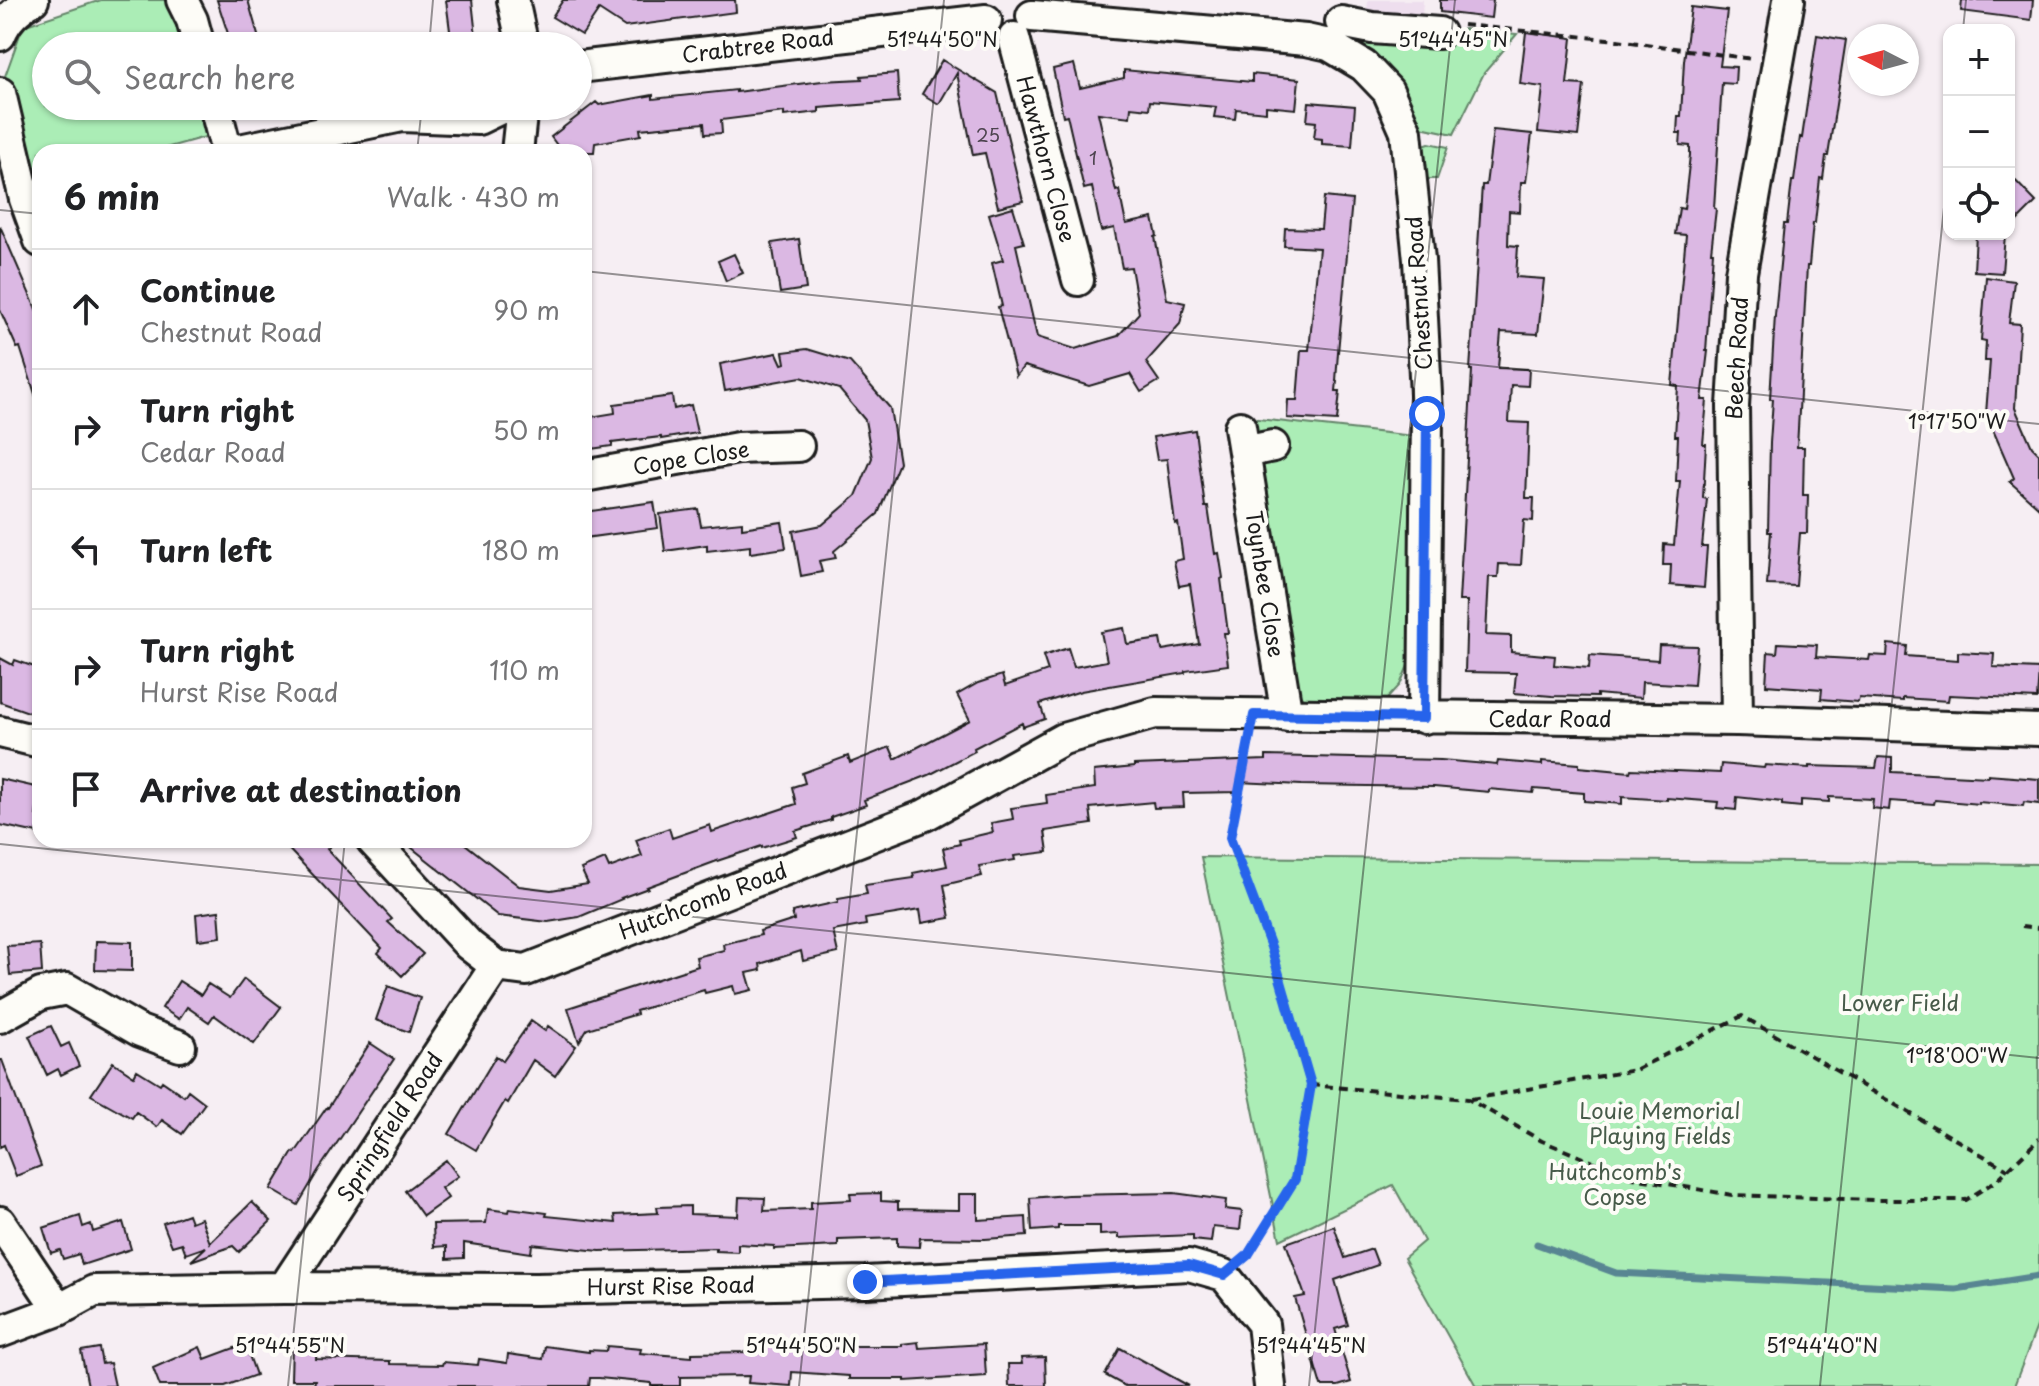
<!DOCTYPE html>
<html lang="en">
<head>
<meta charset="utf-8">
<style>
  body { margin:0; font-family:"Playpen Sans",sans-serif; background:#f2f2f2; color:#202124 }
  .controls { position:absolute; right:24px; top:24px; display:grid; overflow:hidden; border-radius:16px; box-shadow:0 2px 6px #0004 }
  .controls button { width:72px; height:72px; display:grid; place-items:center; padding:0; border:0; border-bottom:2px solid #e0e0e0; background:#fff; color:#202124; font:40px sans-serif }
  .compass { position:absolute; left:1847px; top:24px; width:72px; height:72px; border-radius:50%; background:#fff; box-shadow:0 2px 6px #0004; rotate:276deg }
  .stop { position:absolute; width:24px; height:24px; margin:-18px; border:6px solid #2563eb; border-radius:50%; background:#fff }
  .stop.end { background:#2563eb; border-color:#fff; box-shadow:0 2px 8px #0008 }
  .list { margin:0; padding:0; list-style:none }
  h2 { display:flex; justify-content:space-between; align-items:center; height:104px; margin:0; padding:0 32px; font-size:34px }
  h2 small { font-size:26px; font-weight:400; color:#757577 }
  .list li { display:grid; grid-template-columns:52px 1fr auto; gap:24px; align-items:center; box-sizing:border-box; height:120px; padding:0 32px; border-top:2px solid #e0e0e0 }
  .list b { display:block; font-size:30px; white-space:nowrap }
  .list p { margin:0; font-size:26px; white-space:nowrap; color:#757577 }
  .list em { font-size:26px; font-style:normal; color:#757577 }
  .icon { flex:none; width:44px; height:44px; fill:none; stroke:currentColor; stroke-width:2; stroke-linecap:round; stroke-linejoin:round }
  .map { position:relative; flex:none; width:2039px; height:1386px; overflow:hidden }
  .search { position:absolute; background:#fff; box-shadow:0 2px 6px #0004; left:32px; top:32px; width:560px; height:88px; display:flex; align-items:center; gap:20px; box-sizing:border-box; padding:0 28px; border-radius:44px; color:#757577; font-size:30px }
  .panel { position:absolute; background:#fff; box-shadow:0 2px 6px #0004; left:32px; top:144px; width:560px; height:704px; border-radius:24px }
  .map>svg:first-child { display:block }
</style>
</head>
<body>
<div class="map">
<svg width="2039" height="1386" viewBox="0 0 2039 1386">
  <rect width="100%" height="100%" fill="#f6eef3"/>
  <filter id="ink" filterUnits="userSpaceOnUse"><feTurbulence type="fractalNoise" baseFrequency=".0125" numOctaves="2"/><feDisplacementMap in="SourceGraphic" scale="16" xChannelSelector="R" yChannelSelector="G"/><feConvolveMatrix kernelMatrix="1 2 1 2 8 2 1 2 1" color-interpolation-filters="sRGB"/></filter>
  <g filter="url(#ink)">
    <path fill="#eedeee" d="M1368,0H1423L1422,17L1367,12Z"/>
    <path fill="#abedb6" stroke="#648469" stroke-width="2" d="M101,0H167L184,46H46V106H206L216,134L151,152H40V183L37,184L4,79L23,26Z
      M1464,29L1517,34L1484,73L1454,134L1416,126L1361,53L1362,41L1441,37Z
      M1429,143L1448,147L1437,179H1420L1421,146Z
      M1249,418L1413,436L1409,663L1400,685L1387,699L1369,707L1306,702L1289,680L1261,466L1280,456L1278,436L1253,430Z
      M1201,857L2039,864V1321L2014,1386H1476L1404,1258L1424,1241L1393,1185L1280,1240Z"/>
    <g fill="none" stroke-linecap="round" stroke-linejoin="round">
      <path stroke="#588592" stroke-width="7" d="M1537,1244L1616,1273L1956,1289L2039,1276"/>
    </g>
    <path fill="#dbb8e3" stroke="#1c1c1c" stroke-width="2" d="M217,0H248L261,46H232Z
      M446,0H472L477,46H452Z
      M563,0H735L736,12L625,27L599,10L582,35L552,17Z
      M1440,0H1493L1491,18L1440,12Z
      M1962,0H2033L2031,20L1961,11Z
      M1691,7L1727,11L1720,66L1736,67L1735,84L1722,83L1714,208L1716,209L1711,252H1713L1706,351H1708L1702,400H1707L1703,444H1706L1703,498L1707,499L1702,547H1707L1704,588L1670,585L1671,565H1663L1664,544L1674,545L1680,481H1676L1678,436H1675L1678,386L1672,385L1686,235L1675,234L1679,208L1684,209L1690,155V146L1680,145L1681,133H1677L1678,116H1681L1684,61Z
      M1526,32L1572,38L1567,84L1584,85L1578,136L1538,132L1543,87L1520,84Z
      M1817,35L1846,40L1828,156H1826L1823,179L1820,178L1815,223H1813L1809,266H1807L1797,447H1804L1803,495H1808L1807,533H1800L1796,586L1767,585L1771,532H1768L1770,443L1773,399H1770L1775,315L1784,224H1787L1792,181H1794L1800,137L1802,138Z
      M942,60L997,93L1023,201L998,207L985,153L973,155L957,73L939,104L922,94Z
      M1074,64L1080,88L1124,78V70L1252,82V74L1299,79L1296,109L1266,106V112L1236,109L1235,119L1214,117L1216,107L1150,101L1149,109L1131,107L1130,117L1098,113L1116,191L1119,190L1126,224L1153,218L1157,236L1155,237L1167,299L1185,303L1180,324L1146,362L1159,381L1141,392L1130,374L1089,386L1024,366L1016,376L998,307L1002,306L992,263L1003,260L989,214L1013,207L1024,243L1016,245L1037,337L1075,349L1118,336L1139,313L1131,267L1122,268L1114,228L1101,231L1092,187L1084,189L1067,115L1063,116L1053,69Z
      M897,73L899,102L819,108V112L784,116V112L721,120L722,133L705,134L704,123L640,129L641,135L595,143L594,152H562L551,137L596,102L599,105L653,95V99L736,90V92L822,81L862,79L861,76Z
      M1309,102L1355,106L1352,146L1322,144V139L1314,138L1316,122L1307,121Z
      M1493,130L1532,134L1526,182H1521L1520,212L1509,211L1508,245L1518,246L1516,277L1544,279L1538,334L1501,332L1498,368L1529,369L1528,386L1511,385L1509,422L1529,423L1526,498H1534L1533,521L1524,520L1521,565L1499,564L1498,577H1489L1486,635L1511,636V652L1555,656L1554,665L1589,668L1590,655L1658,660L1659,645L1697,646L1694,685L1642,682L1641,698L1597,694V697L1552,696L1514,693L1516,673L1465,672L1467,601H1459L1472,370H1470L1473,324L1482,185H1486Z
      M2009,174L2036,202L2009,229Z
      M1324,197L1352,200L1338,352L1336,381H1337L1336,391H1340L1337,421L1287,418L1288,400H1297L1301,350H1309L1319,248L1284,246L1285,228L1321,229Z
      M0,226L40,318V397H36L20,347L17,348L0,310Z
      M1976,234H2005L2002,273L1974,271Z
      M799,239L806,289L780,293L772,243Z
      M734,254L743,273L726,281L718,261Z
      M1986,277L2014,281L2009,323L2020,324L2015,408L2032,447L2039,454V508L2010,482L2014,478L1986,414L1990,361H1985L1986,341L1981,340Z
      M807,349L850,362L890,408L899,463L878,514L834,551L836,558L819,561L822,572L801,576L793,531L822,525L856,496L872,458L865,420L839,389L801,377L725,391L720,364L777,353L782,364L785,363L783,352Z
      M672,396L674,409L691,405L697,433L661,439V437L612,443V446L584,450V418L615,413L614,404Z
      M1195,430L1205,507H1208L1215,554L1219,553L1223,578L1221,579L1228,633H1224L1228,665L1185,671V673L1081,691L1040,704L1045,719L1023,727L1022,723L974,748L975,751L929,775L864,800L866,805L831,817V820L795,831L797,837L762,848V846L717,861L647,887L648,888L621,898L622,899L579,917L548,922L498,916L402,840H460L519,886L551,890L588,884L581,869L605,859L609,868L642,856L636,840L669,828L672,838L710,825L712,832L796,804L792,787L805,783L802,773L848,756L850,763L890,747L895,759L970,720L957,695L978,683L1002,675L1005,686L1048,671L1043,656L1068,648L1074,667L1107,661L1101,632L1124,628L1127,644L1160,639L1162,650L1199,644L1190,584L1179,586L1174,561L1183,559L1178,523L1175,524L1167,459L1157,460L1153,437Z
      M654,502L658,528L584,538V512Z
      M698,509L701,526L742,522V528L782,522L786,548L750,553V546L707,551V545L665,551L660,514Z
      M1778,643L1817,645L1816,657L1869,660L1870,655L1887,656L1888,644L1907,646L1906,656L1958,660V652L1994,654L1993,667L2039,669L2037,699L1949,695L1948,701L1903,698V701L1859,698L1858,702L1821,699L1822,689L1766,685L1768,652L1777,653Z
      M0,658L13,665L15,660L40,669V696L34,714L0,702Z
      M1266,756L1441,760L1497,765L1498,761L1542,765V761L1579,764V767L1630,772L1631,769L1720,773L1721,764L1764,768L1765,765L1809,768V766L1876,768L1878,757L1892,758V772L1988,777V775L2039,779V804L2024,802L2023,806L1979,802V804L1935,800L1934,804L1890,801L1889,810L1872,808L1873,799L1829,797V802L1801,800V807L1782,805V802L1737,797L1736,810L1717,808L1718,802L1667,798V800L1622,797V804L1584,801V793L1534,789L1533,793L1489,789V792L1434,787L1302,785L1238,782V792L1183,793L1184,807L1154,808L1153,802L1090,808L1092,824L1045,831L1048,852L1014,856L1015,860L979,866L982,876L944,885L950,918L922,923L920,910L865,919L866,925L833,931L838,953L803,961L801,951L760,964L761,970L747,973L752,990L735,994L733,986L705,993L704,990L636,1011L637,1014L587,1029L579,1042L568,1008L698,966L696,957L724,950L723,944L761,935L760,931L794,920L792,912L838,902V899L867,894L865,885L914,878L913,873L947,866L943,848L960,844L959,840L993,832L991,823L1013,819L1011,808L1047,803L1046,795L1095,788L1094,771L1134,767V765L1266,760Z
      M0,779L40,788L36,815H40L37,833L0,825Z
      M280,840H337L327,849L392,919L388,922L423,954L402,976L378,953L382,948Z
      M219,911L221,937L198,940L196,914Z
      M96,941L132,942V971L95,970Z
      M40,944L42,972L10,975L7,946Z
      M244,979L281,1007L254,1044L214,1015L209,1022L187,1007L179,1019L162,1008L179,981L201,995L208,984L230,998Z
      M388,986L420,998L409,1032L376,1020Z
      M531,1021L545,1031L548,1026L576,1046L555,1076L533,1060L508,1103L505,1101L476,1150L449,1134L496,1056L503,1061Z
      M51,1026L61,1047L69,1043L79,1066L61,1075L58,1069L47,1075L29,1036Z
      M370,1043L394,1059L318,1171L298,1205L271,1189L293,1152L295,1153L327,1107L328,1108Z
      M0,1060H2L41,1166L16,1176L4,1145L0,1147Z
      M113,1062L134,1076L137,1070L160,1084L162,1081L184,1096L188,1090L205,1103L182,1134L162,1120L157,1127L136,1112L132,1118L91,1095Z
      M446,1160L458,1176L441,1188L448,1198L423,1216L405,1191Z
      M881,1193V1201L898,1202V1209L959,1210V1194H978V1220L1026,1217L1027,1236L985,1239L920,1238L919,1247L897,1246V1238L838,1240V1246L774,1249V1246L738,1244V1252L716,1251V1248L600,1251L532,1244L531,1253L464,1243V1258L447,1259V1246L434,1247L433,1224L486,1223L488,1209L509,1212L510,1208L547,1213L546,1216L616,1223L615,1215L658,1213L657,1207L690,1206V1214L738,1216L739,1197L765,1198L764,1211L811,1209V1202L851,1200L850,1194Z
      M1174,1193L1226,1200L1225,1209L1242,1211L1240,1230L1213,1227L1211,1242L1193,1240V1235L1119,1238V1234L1100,1235V1226H1058V1229L1032,1231L1030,1198L1068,1195Z
      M252,1202L271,1221L239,1252L233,1246L191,1261L206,1247L186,1254L182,1243L172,1246L163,1223L188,1214L191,1222L201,1218L210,1243Z
      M80,1216L83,1227L91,1224L93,1232L123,1222L131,1249L82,1265L79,1254L63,1259L60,1250L51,1253L43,1228Z
      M1334,1226L1345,1258L1372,1249L1378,1265L1335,1280L1348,1325L1335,1329L1351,1382L1338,1386H1321L1295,1298L1305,1296L1286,1243Z
      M918,1342L919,1348L984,1344L986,1376L905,1381V1379H849V1376L792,1372L791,1386L748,1383L749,1376L680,1377V1386H651V1383L599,1378H590L589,1386H314L315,1380H291L292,1345L317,1346L316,1359L390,1361V1364L442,1365L443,1362L478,1365L479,1359L507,1363L508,1354L543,1359L545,1346L589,1352V1350L606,1351L607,1346L641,1349L640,1353L692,1357V1353L750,1352L751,1345L848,1349V1346H902V1344Z
      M245,1344L256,1375L225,1386H160L153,1368L200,1347L205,1359Z
      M99,1348L102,1364L110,1363L115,1386H88L81,1351Z
      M1120,1348L1189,1386H1125L1105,1375Z
      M1045,1357L1046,1386H1009L1008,1364H1022L1021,1358Z"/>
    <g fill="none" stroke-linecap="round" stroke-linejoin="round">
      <defs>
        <path id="minor" d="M182,0L192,20L199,46
          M513,0L523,46
          M1032,16L1306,40L1329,45L1364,66L1388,91L1406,132L1419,260L1427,414L1424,718
          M1341,22L1372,28L1439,33
          M0,35C6,19 18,8 33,0
          M1014,38L1078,280
          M578,67L986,20
          M0,93L25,199L40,241
          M215,106L227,152
          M230,152L402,116L478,119L505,106
          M517,152L522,106
          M1240,427L1287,716
          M1244,452L1273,446
          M584,476L738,448L798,446
          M1737,720L1733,406L1741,273L1789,0
          M0,732L40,742
          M372,840L469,945L496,966L526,970L925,815L1063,739L1155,713L1737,720L2039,730
          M0,1017L41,994L67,989L140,1031L180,1046
          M0,1222L59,1310
          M284,1288L496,966
          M0,1332L59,1310L94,1291L284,1288L536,1289L865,1282L1189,1265L1224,1275L1263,1324L1270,1386"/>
      </defs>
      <use href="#minor" stroke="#1c1c1c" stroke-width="36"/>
      <path stroke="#1c1c1c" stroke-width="4" stroke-dasharray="8 6" stroke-linecap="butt" d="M1463,25L1617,40L1752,59
        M2022,926L2039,928
        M1311,1085L1468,1099L1542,1141L1633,1178L1732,1195L1873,1200H1966L1997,1180L2039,1139
        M1471,1099L1635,1070L1742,1016L2008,1170
        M1242,1260L1248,1255L1295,1179L1311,1085L1271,947L1230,838L1250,737"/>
      <use href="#minor" stroke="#fdfcf7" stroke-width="30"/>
    </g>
  </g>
  <g fill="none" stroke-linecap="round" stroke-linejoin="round" filter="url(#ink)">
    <path stroke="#2563eb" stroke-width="10" d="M865,1282L1189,1265L1224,1275L1248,1255L1295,1179L1311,1085L1271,947L1230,838L1254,715L1424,718L1427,414"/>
  </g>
  <path fill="none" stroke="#1c1c1c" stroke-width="2" stroke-opacity="0.45" d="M1963,30L1966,0M429,46L433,0M417,152L422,106M0,210L40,214M584,271L2039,424M0,844L2039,1058M288,1386L345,840M799,1386L944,0M1309,1386L1455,0M1820,1386L1949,160"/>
  <g text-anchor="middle" stroke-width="8" stroke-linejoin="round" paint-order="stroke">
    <g font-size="18" fill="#4c434e">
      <text x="988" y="142">25</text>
      <text x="1093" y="165">1</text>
    </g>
    <g font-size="22" fill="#1c1c1c" stroke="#fdfcf7">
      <text transform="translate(758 46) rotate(-7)" y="8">Crabtree Road</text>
      <text transform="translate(1046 159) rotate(75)" y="8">Hawthorn Close</text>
      <text transform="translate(1419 293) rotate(-94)" y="8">Chestnut Road</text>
      <text transform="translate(1737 358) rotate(-87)" y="8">Beech Road</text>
      <text transform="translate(691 458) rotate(-9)" y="8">Cope Close</text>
      <text transform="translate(1265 584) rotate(81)" y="8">Toynbee Close</text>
      <text x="1550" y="727">Cedar Road</text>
      <text transform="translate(703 901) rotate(-21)" y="8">Hutchcomb Road</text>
      <text transform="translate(390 1127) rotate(-57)" y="8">Springfield Road</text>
      <text transform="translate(671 1286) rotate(-1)" y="8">Hurst Rise Road</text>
    </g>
    <g font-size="22" fill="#475b4a" stroke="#fdfcf7">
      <text x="1900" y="1011">Lower Field</text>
      <text x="1660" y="1119">Louie Memorial<tspan x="1660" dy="25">Playing Fields</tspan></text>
      <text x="1615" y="1180">Hutchcomb's<tspan x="1615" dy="25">Copse</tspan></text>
    </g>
  </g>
  <g font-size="20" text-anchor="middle" fill="#1c1c1c" stroke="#fdfcf7" stroke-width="8" stroke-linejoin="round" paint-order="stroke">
    <text x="942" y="47">51°44'50"N</text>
    <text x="1453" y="47">51°44'45"N</text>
    <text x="1957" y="429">1°17'50"W</text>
    <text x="1957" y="1063">1°18'00"W</text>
    <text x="290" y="1353">51°44'55"N</text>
    <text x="801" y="1353">51°44'50"N</text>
    <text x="1311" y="1353">51°44'45"N</text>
    <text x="1822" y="1353">51°44'40"N</text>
  </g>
</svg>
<div class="controls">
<button>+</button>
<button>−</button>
<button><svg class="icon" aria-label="locate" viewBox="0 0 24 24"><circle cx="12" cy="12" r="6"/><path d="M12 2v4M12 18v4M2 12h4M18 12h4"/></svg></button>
</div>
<svg class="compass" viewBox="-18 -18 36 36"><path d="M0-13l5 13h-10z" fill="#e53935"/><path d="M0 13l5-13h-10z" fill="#757577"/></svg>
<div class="stop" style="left:1427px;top:414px"></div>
<div class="stop end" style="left:865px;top:1282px"></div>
<div class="search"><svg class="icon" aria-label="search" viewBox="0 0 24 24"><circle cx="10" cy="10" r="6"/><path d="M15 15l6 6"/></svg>Search here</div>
<section class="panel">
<h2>6 min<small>Walk · 430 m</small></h2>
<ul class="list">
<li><svg class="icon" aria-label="ahead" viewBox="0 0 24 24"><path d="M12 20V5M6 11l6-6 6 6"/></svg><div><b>Continue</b><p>Chestnut Road</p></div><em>90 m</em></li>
<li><svg class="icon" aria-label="right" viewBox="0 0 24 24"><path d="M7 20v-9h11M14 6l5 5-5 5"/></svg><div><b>Turn right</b><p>Cedar Road</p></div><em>50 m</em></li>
<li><svg class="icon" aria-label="left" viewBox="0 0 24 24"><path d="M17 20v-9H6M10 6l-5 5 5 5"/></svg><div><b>Turn left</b></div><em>180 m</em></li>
<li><svg class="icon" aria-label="right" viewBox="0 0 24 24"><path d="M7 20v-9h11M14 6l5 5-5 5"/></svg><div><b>Turn right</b><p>Hurst Rise Road</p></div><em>110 m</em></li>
<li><svg class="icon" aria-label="arrive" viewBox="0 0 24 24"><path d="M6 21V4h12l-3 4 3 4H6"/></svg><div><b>Arrive at destination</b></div></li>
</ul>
</section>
</div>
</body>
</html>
